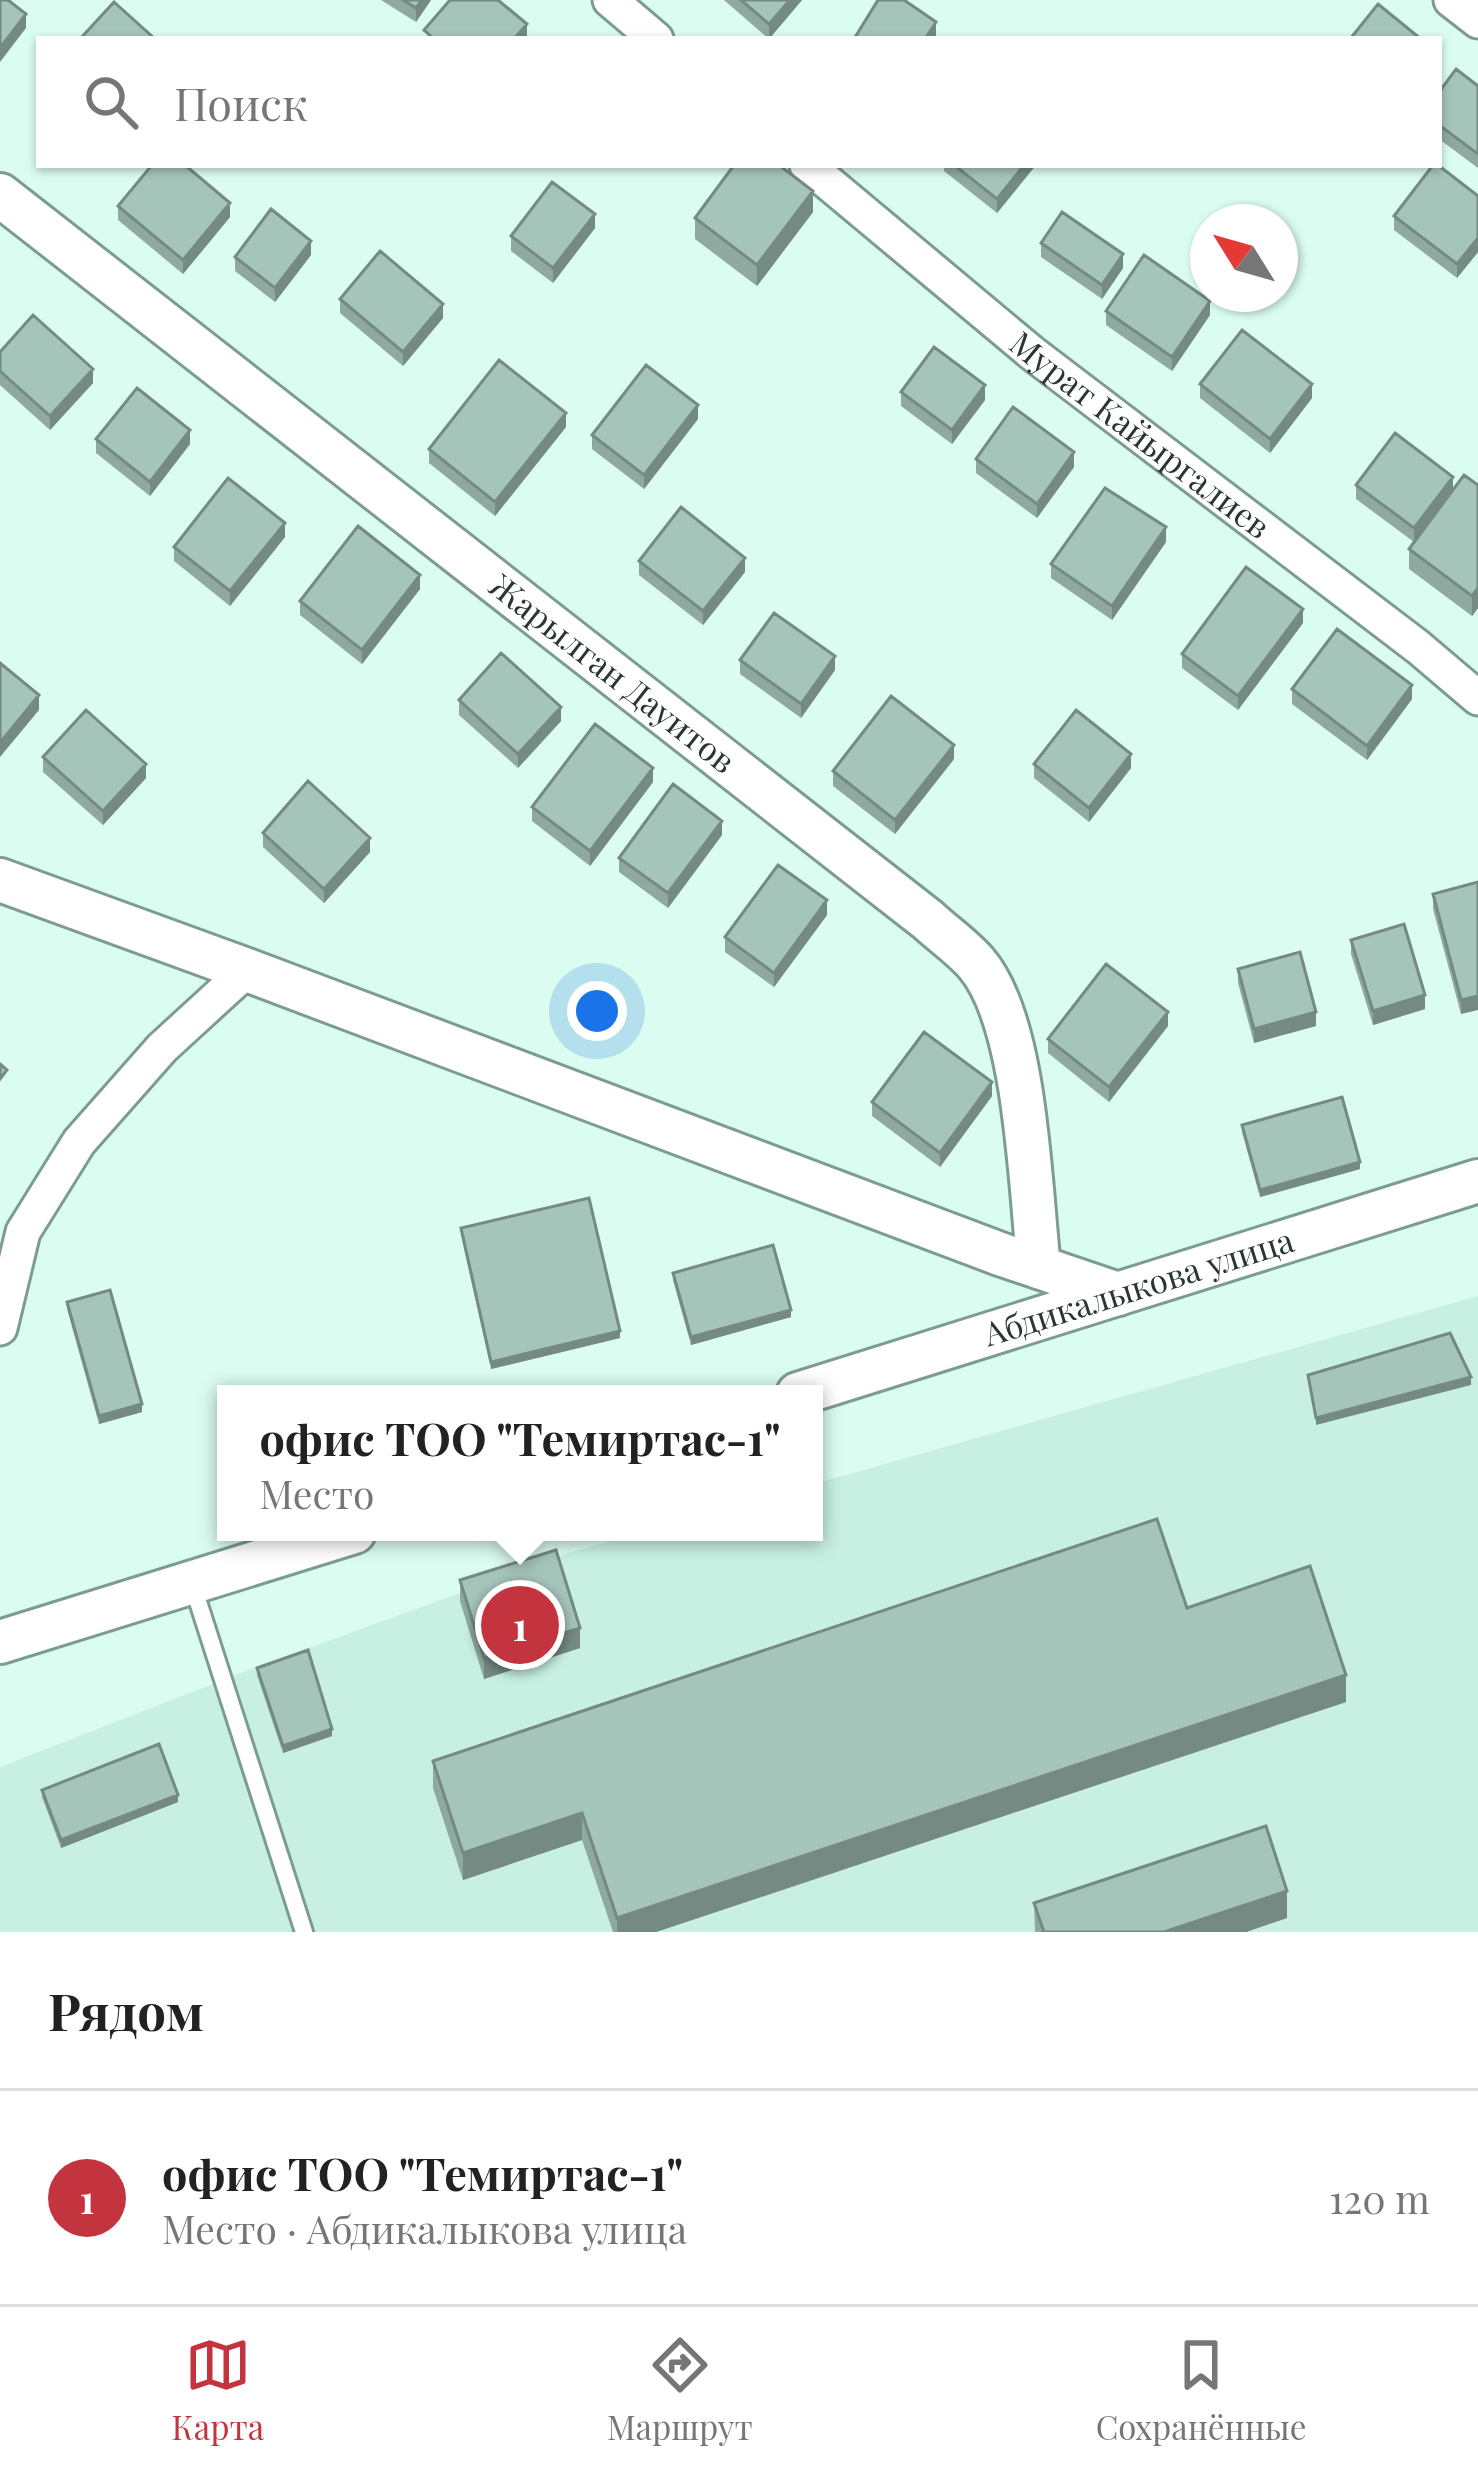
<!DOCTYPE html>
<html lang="ru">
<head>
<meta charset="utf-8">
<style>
  body { margin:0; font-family:"Playfair Display",serif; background:#f6f6f6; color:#222 }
  .compass { position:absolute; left:1190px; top:204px; width:108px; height:108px; border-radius:50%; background:#fff; box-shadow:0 3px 9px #0004; rotate:307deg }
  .you { position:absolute; left:597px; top:1011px; width:42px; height:42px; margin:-30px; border:9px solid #fff; border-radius:50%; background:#1a73e8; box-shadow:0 0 0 18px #1a73e833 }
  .badge { display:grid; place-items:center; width:78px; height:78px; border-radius:50%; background:#c4343e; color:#fff; font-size:39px; font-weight:700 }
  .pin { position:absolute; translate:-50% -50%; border:6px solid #fff; box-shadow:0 3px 12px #0006 }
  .popup { position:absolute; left:217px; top:1385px; width:606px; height:156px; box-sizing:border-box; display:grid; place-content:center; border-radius:0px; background:#fff; filter:drop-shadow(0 3px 9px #0005); font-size:39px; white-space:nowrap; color:#767676 }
  .popup b { font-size:45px; color:#222 }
  .popup::after { content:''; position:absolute; left:50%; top:100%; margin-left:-24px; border:24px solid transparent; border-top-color:#fff }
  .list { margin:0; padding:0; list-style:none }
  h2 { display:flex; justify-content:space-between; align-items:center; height:156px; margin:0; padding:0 48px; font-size:51px }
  h2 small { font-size:39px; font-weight:400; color:#767676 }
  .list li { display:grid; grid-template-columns:78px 1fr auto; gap:36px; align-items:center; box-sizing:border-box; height:216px; padding:0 48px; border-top:3px solid #e0e0e0 }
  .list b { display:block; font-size:45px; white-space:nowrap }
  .list p { margin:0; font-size:39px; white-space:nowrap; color:#767676 }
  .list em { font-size:39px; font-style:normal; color:#767676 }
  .icon { flex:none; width:66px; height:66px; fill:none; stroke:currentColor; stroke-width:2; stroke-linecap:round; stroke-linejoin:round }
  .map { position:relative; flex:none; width:1478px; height:1932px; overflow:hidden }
  .search { position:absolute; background:#fff; box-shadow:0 3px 9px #0004; left:36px; right:36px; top:36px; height:132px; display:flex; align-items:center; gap:30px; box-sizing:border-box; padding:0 42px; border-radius:0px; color:#767676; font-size:45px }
  .sheet { height:372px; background:#fff }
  nav { display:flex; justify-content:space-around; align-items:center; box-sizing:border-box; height:168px; border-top:3px solid #e0e0e0; background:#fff; font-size:33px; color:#767676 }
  nav a { display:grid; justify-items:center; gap:6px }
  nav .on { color:#c4343e }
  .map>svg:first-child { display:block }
</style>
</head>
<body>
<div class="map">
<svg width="1478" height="1932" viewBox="0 0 1478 1932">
  <rect width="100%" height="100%" fill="#dbfcf0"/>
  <path fill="#c7f0e2" d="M1478,1296V1932H0V1767L246,1671L572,1552L644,1532H814V1484Z"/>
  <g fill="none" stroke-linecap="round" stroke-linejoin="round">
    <defs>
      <path id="service" d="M192,1583L304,1932"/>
      <g id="minor">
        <path d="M610,0L656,39"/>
        <path d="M1451,0L1478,21"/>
        <path id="s1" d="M807,165L1032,353L1418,647L1478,698"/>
        <path d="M0,1328L23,1232L79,1142L162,1048L247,970"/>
      </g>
      <g id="tertiary">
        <path id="s2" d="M0,195L928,920C943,934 962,947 976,963C1027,1022 1030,1189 1039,1267"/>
        <path d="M0,880L247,970L1000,1254L1118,1294"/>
        <path id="s3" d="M798,1394L1478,1181"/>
        <path d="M0,1642L354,1532"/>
      </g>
    </defs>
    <use href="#service" stroke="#7d9c91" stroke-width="22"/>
    <use href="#minor" stroke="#7d9c91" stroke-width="39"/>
    <use href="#tertiary" stroke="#7d9c91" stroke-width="48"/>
    <use href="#service" stroke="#fff" stroke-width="16"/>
    <use href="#minor" stroke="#fff" stroke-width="33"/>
    <use href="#tertiary" stroke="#fff" stroke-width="42"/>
  </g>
  <path fill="#8fa9a0" d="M381,0H431L416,22Z
    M724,0H802L769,39Z
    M1478,86V168L1439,139V92Z
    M944,165H1036L997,213L944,171Z
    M1478,196V252L1457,278L1394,230V216Z
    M118,206L230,217L183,274L118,220Z
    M813,212L757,286L695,239V218Z
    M595,228L553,283L511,251V236Z
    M1041,243L1123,268L1102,299L1041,257Z
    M311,255L275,302L235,271V257Z
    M340,299L443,318L403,366L340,313Z
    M1106,311L1210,315L1172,371L1106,325Z
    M0,352L93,383L50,430L0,385Z
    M1200,384L1312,398L1270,453L1200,398Z
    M901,392L985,400L952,444L901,406Z
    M698,419L644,489L592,449V435Z
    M566,427L495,516L429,463V449Z
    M96,439L190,444L150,496L96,453Z
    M976,459L1074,467L1037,518L976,473Z
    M1356,485L1453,490L1478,485V608L1472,616L1409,569V549L1414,542L1356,499Z
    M285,537L230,606L174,561V547Z
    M1166,542L1112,620L1051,578V564Z
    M639,561L745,572L703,625L639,575Z
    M420,589L362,664L300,615V601Z
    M1303,623L1238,710L1182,668V654Z
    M740,660L835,670L801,718L740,674Z
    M1292,689L1412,699L1367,760L1292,704Z
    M459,700L561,721L518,768L459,715Z
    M43,757L146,778L103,825L43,772Z
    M954,759L895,834L833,786V771Z
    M1034,764L1131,768L1089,822L1034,778Z
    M653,782L590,866L532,821V807Z
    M263,833L370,852L324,903L263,847Z
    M722,835L668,908L619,872V858Z
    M1478,882L1461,1014L1433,909V894Z
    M827,915L774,987L725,952V937Z
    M1351,940L1425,1009L1373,1025L1351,954Z
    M1238,969L1316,1026L1254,1043L1238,983Z
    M1168,1026L1109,1102L1048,1053V1039Z
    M992,1096L940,1167L872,1116V1102Z
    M1242,1125L1360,1169L1260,1197L1242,1132Z
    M461,1228L620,1338L491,1369L461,1235Z
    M673,1273L791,1317L691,1345L673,1280Z
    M67,1302L142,1412L99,1424L67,1309Z
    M460,1580L580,1648L484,1679L460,1601Z
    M1187,1608L1346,1702L656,1932H613L582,1840L463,1880L433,1788V1761Z
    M257,1668L332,1736L283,1753L257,1675Z
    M42,1790L178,1802L61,1848L42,1797Z
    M1034,1903L1287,1918L1246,1932H1035Z"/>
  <path fill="#748a82" d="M422,0H431L416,22V8Z
    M790,0H802L769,39V24Z
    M26,14V28L0,62V48Z
    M936,22V36L934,39H925Z
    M527,24V38L514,39Z
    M1024,165H1036L997,213V199Z
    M813,191V212L757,286V265Z
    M230,203V217L183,274V260Z
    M595,214V228L553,283V268Z
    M1478,238V252L1457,278V264Z
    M311,241V255L275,302V288Z
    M1123,254V268L1102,299V285Z
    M1210,301V315L1172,371V357Z
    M443,304V318L403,366V352Z
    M93,369V383L50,430V416Z
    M1312,384V398L1270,453V439Z
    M985,385V400L952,444V430Z
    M698,405V419L644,489V475Z
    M566,413V427L495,516V502Z
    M190,430V444L150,496V482Z
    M1074,452V467L1037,518V504Z
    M1453,477V491L1414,542V528Z
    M285,523V537L230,606V591Z
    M1166,527V542L1112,620V606Z
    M745,558V572L703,625V611Z
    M420,575V589L362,664V650Z
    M1478,588V608L1472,616V596Z
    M1303,609V623L1238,710V696Z
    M835,656V670L801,718V704Z
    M1412,685V699L1367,760V746Z
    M39,695V710L0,757V743Z
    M561,707V721L518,768V754Z
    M954,745V759L895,834V820Z
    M1131,754V768L1089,822V808Z
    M146,764V778L103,825V811Z
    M653,768V782L590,866V851Z
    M722,821V835L668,908V893Z
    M370,838V852L324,903V889Z
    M827,900V915L774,987V973Z
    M1425,995V1009L1373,1025V1011Z
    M1478,996V1010L1461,1014V1000Z
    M1168,1012V1026L1109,1102V1087Z
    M1316,1012V1026L1254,1043V1029Z
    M992,1082V1096L940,1167V1153Z
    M1360,1162V1169L1260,1197V1190Z
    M791,1310V1317L691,1345V1337Z
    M620,1331V1338L491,1369V1362Z
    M1471,1377V1385L1316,1425V1418Z
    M142,1404V1412L99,1424V1416Z
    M580,1628V1648L484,1679V1658Z
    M1346,1675V1702L656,1932H617V1918Z
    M332,1729V1736L283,1753V1746Z
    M178,1795V1802L61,1848V1840Z
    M582,1813V1840L463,1880V1853Z
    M1287,1891V1918L1246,1932H1164Z"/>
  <path fill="#a6c5ba" stroke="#748a82" stroke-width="3" d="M0,0H8L26,14L0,48Z
    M403,0H422L416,8Z
    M450,0H498L527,24L514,39H434L424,30Z
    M741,0H790L769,24Z
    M878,0H904L936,22L925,39H854Z
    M114,2L155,39H80Z
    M1378,4L1421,39H1350Z
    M1456,69L1478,86V154L1439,125V92Z
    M152,165H185L230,203L183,260L118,206Z
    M734,165H779L813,191L757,265L695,218Z
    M954,165H1024L997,199Z
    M1433,165H1438L1478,196V238L1457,264L1394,216Z
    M552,182L595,214L553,268L511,236Z
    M271,209L311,241L275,288L235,257Z
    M1062,212L1123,254L1102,285L1041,243Z
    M380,251L443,304L403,352L340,299Z
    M1144,255L1210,301L1172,357L1106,311Z
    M33,315L93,369L50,416L0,371V352Z
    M1242,330L1312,384L1270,439L1200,384Z
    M934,347L985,385L952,430L901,392Z
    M499,360L566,413L495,502L429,449Z
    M646,365L698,405L644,475L592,435Z
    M137,388L190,430L150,482L96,439Z
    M1013,407L1074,452L1037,504L976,459Z
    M1395,433L1453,477L1414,528L1356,485Z
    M1464,475L1478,485V588L1472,596L1409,549Z
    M228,478L285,523L230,591L174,547Z
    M1105,488L1166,527L1112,606L1051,564Z
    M681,507L745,558L703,611L639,561Z
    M358,526L420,575L362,650L300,601Z
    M1246,567L1303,609L1238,696L1182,654Z
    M774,613L835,656L801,704L740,660Z
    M1337,629L1412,685L1367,746L1292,689Z
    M501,653L561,707L518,754L459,700Z
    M0,663L39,695L0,743Z
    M891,696L954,745L895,820L833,771Z
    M86,710L146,764L103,811L43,757Z
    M1076,710L1131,754L1089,808L1034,764Z
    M595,724L653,768L590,851L532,807Z
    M308,781L370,838L324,889L263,833Z
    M673,784L722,821L668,893L619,858Z
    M778,865L827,900L774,973L725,937Z
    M1478,882V996L1461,1000L1433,894Z
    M1404,924L1425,995L1373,1011L1351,940Z
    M1300,952L1316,1012L1254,1029L1238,969Z
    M1106,964L1168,1012L1109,1087L1048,1039Z
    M924,1032L992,1082L940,1153L872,1102Z
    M0,1064L7,1070L0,1079Z
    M1342,1097L1360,1162L1260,1190L1242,1125Z
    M589,1198L620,1331L491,1362L461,1228Z
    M773,1245L791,1310L691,1337L673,1273Z
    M110,1290L142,1404L99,1416L67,1302Z
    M1450,1333L1471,1377L1316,1418L1308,1375Z
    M1157,1519L1187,1608L1310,1566L1346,1675L617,1918L582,1813L463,1853L433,1761Z
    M556,1550L580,1628L484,1658L460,1580Z
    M308,1650L332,1729L283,1746L257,1668Z
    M159,1744L178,1795L61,1840L42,1790Z
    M1266,1826L1287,1891L1164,1932H1044L1034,1903Z"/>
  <g text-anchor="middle" stroke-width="12" stroke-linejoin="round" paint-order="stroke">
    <g font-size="33" fill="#293632" stroke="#dbfcf0">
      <text dy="12" stroke="none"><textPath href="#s1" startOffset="429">Мурат Кайыргалиев</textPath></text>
      <text dy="12" stroke="none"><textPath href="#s2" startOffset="777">Жарылган Дауитов</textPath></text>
      <text dy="12" stroke="none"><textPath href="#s3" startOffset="357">Абдикалыкова улица</textPath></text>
    </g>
  </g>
</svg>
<svg class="compass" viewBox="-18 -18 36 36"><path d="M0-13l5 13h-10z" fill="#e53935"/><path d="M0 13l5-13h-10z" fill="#767676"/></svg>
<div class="you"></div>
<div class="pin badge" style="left:520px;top:1625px">1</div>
<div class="popup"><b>офис ТОО &quot;Темиртас-1&quot;</b>Место</div>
<div class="search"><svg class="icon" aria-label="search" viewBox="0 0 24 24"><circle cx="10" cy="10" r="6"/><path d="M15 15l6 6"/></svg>Поиск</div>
</div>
<section class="sheet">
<h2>Рядом<small></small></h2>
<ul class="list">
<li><span class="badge">1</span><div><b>офис ТОО &quot;Темиртас-1&quot;</b><p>Место · Абдикалыкова улица</p></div><em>120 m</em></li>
</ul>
</section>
<nav>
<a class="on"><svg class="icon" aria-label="map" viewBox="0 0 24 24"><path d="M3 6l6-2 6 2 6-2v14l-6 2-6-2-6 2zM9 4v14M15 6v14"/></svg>Карта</a>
<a><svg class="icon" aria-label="directions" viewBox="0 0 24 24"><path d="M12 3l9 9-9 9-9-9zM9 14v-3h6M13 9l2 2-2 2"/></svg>Маршрут</a>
<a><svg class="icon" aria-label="saved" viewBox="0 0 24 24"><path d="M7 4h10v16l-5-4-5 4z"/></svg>Сохранённые</a>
</nav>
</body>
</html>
